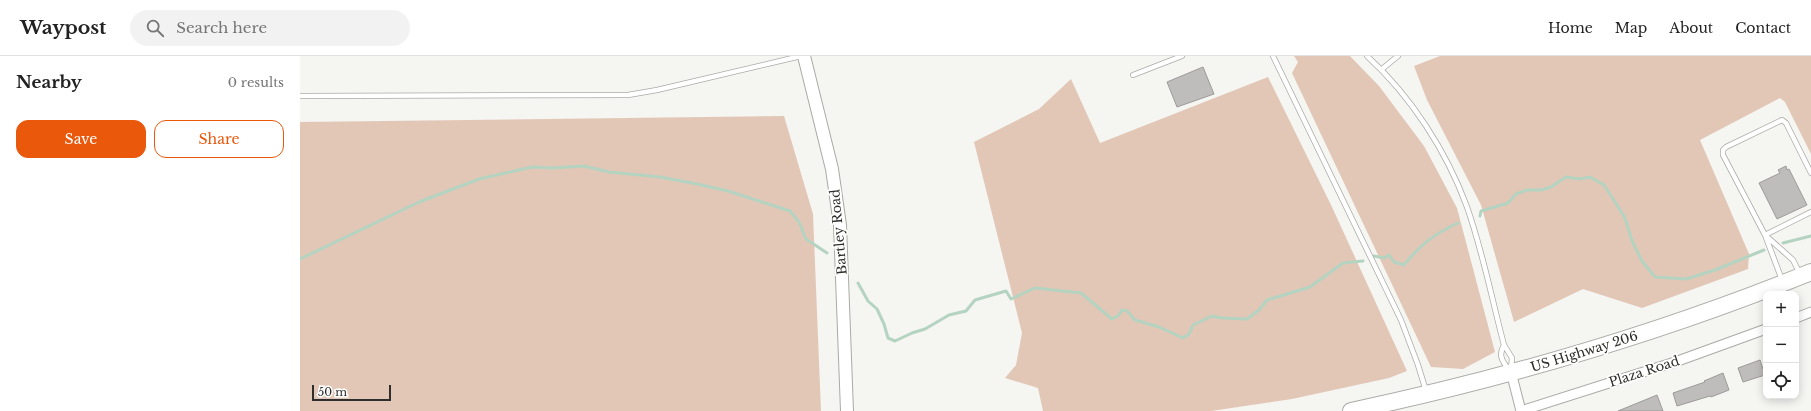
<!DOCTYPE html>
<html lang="en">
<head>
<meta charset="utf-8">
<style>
  body { margin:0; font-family:"Libre Baskerville",serif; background:#f2f2f2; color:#222 }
  .controls { position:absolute; right:12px; bottom:12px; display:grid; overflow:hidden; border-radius:8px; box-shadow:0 2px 10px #0003 }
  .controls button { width:36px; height:36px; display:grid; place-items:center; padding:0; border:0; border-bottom:1px solid #e0e0e0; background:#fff; color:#222; font:20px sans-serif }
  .scale { position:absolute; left:12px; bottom:10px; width:79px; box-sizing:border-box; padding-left:4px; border:2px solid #2e2e2d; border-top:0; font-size:11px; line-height:14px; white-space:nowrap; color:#2e2e2d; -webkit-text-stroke:3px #fffffe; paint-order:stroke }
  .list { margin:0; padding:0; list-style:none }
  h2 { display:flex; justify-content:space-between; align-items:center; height:52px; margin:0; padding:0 16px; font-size:17px }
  h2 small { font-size:13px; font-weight:400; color:#767676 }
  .actions { display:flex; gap:8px; padding:12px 16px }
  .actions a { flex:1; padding:9px 0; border:1px solid #ea580c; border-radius:12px; text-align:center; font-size:14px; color:#ea580c }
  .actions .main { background:#ea580c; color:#fff }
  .icon { flex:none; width:22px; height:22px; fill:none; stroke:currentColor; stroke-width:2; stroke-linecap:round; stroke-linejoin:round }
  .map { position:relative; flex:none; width:1511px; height:355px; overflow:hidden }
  header { display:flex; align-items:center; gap:24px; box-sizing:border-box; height:56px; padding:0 20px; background:#fff; border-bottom:1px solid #e0e0e0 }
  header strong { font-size:19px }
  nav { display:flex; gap:22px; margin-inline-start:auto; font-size:14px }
  .search { width:280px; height:36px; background:#f2f2f2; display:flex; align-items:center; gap:10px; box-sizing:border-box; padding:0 14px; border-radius:22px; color:#767676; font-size:15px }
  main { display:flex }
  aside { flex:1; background:#fff }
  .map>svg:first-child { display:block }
</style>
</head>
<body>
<header>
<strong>Waypost</strong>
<div class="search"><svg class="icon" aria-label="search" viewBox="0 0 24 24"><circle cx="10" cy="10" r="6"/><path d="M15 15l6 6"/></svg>Search here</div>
<nav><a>Home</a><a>Map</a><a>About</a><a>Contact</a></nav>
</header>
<main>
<aside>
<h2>Nearby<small>0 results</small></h2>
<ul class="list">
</ul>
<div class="actions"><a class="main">Save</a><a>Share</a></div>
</aside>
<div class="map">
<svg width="1511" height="355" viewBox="0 0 1511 355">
  <rect width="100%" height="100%" fill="#f5f5f2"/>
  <path fill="#e2c7b6" d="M994,0H1050L1079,30L1124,90L1157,152L1195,296L1163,313L1131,311L992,17L998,6Z
    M1140,0H1511V98L1485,46L1480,42L1400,84L1449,198L1448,213L1342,252L1283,233L1214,266L1181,149L1127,44L1114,10Z
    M968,21L1032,151L1107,315L1089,322L992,343L911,355H743L738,332L705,322L716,309L722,277L674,86L739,53L771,23L800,87Z
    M484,60L513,158L521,355H0V66Z"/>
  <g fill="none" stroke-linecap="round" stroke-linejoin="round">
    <path stroke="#b4d3c1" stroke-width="3" d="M1180,160L1181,155L1208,147L1216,138L1227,134H1241L1251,131L1266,121L1280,123L1290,121L1304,129L1315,146L1325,162L1332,185L1342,205L1355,221L1386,223L1415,214L1464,194
      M1483,187L1511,180
      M1074,200L1084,202L1089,199L1094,206L1104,209C1120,189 1134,178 1158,167
      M0,203L119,146L179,123L232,111L252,112L284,110L309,116L360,121L397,128L428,135L490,155L499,166L506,183L527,197
      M558,227L568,245L577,253L584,268L588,282L595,285L612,277L625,273L649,259L666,255L675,244L706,235L711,243L735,232L781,237L812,263L818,260L822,254L827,255L835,264L859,271L883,282L889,278L893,269L912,260L922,262L947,263L959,254L967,244L1010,231L1043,207L1063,205"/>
  </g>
  <path fill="#bfbdbb" stroke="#9c9b98" d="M903,11L914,38L877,51L867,26Z
    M1486,110L1487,114L1489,113L1507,149L1477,163L1459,127L1480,117L1478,114Z
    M1460,304L1465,319L1443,326L1438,312Z
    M1423,317L1429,334L1411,341L1410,340L1377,350L1373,337L1405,326L1404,325Z
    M1357,339L1363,355H1318Z"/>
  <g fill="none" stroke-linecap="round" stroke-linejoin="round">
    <defs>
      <path id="lane" d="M973,0L1101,264L1118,309L1126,335
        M1067,0C1111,40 1147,96 1167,151C1183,196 1192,244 1204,289L1212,302L1211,313
        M1082,13L1098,0
        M833,19L882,0
        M0,40L328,39L357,34L501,0
        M1511,117L1486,67L1482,64L1426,91L1423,94V99L1465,179L1511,156
        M1482,224L1465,179L1493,204L1500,218
        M1204,289C1198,299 1202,305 1209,314"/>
      <path id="street" d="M1496,262L1511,256
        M1211,316L1221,355
        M1221,355L1375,306L1466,273"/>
      <path id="secondary" d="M504,0L532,113L540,169L547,355"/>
      <path id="highway" d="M1051,355C1207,322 1363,276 1511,216"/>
    </defs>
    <use href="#lane" stroke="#aaaaa7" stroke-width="6"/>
    <use href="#street" stroke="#aaaaa7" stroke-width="11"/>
    <use href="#secondary" stroke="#aaaaa7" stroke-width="14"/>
    <use href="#highway" stroke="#aaaaa7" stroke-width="18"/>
    <use href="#lane" stroke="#fff" stroke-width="4.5"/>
    <use href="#street" stroke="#fff" stroke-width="9"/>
    <use href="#secondary" stroke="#fff" stroke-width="12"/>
    <use href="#highway" stroke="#fff" stroke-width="16"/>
  </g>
  <g text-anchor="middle" stroke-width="3.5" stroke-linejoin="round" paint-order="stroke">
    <g font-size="13" fill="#2e2e2d" stroke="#fffffe">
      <text transform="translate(538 176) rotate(-95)" y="5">Bartley Road</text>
      <text transform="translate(1284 295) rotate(-17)" y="5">US Highway 206</text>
      <text transform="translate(1344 315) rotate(-18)" y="5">Plaza Road</text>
    </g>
  </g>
</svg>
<div class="controls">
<button>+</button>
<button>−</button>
<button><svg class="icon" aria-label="locate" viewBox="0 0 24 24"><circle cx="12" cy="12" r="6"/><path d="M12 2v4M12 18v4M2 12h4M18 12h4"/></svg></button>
</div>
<div class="scale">50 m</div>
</div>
</main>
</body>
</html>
